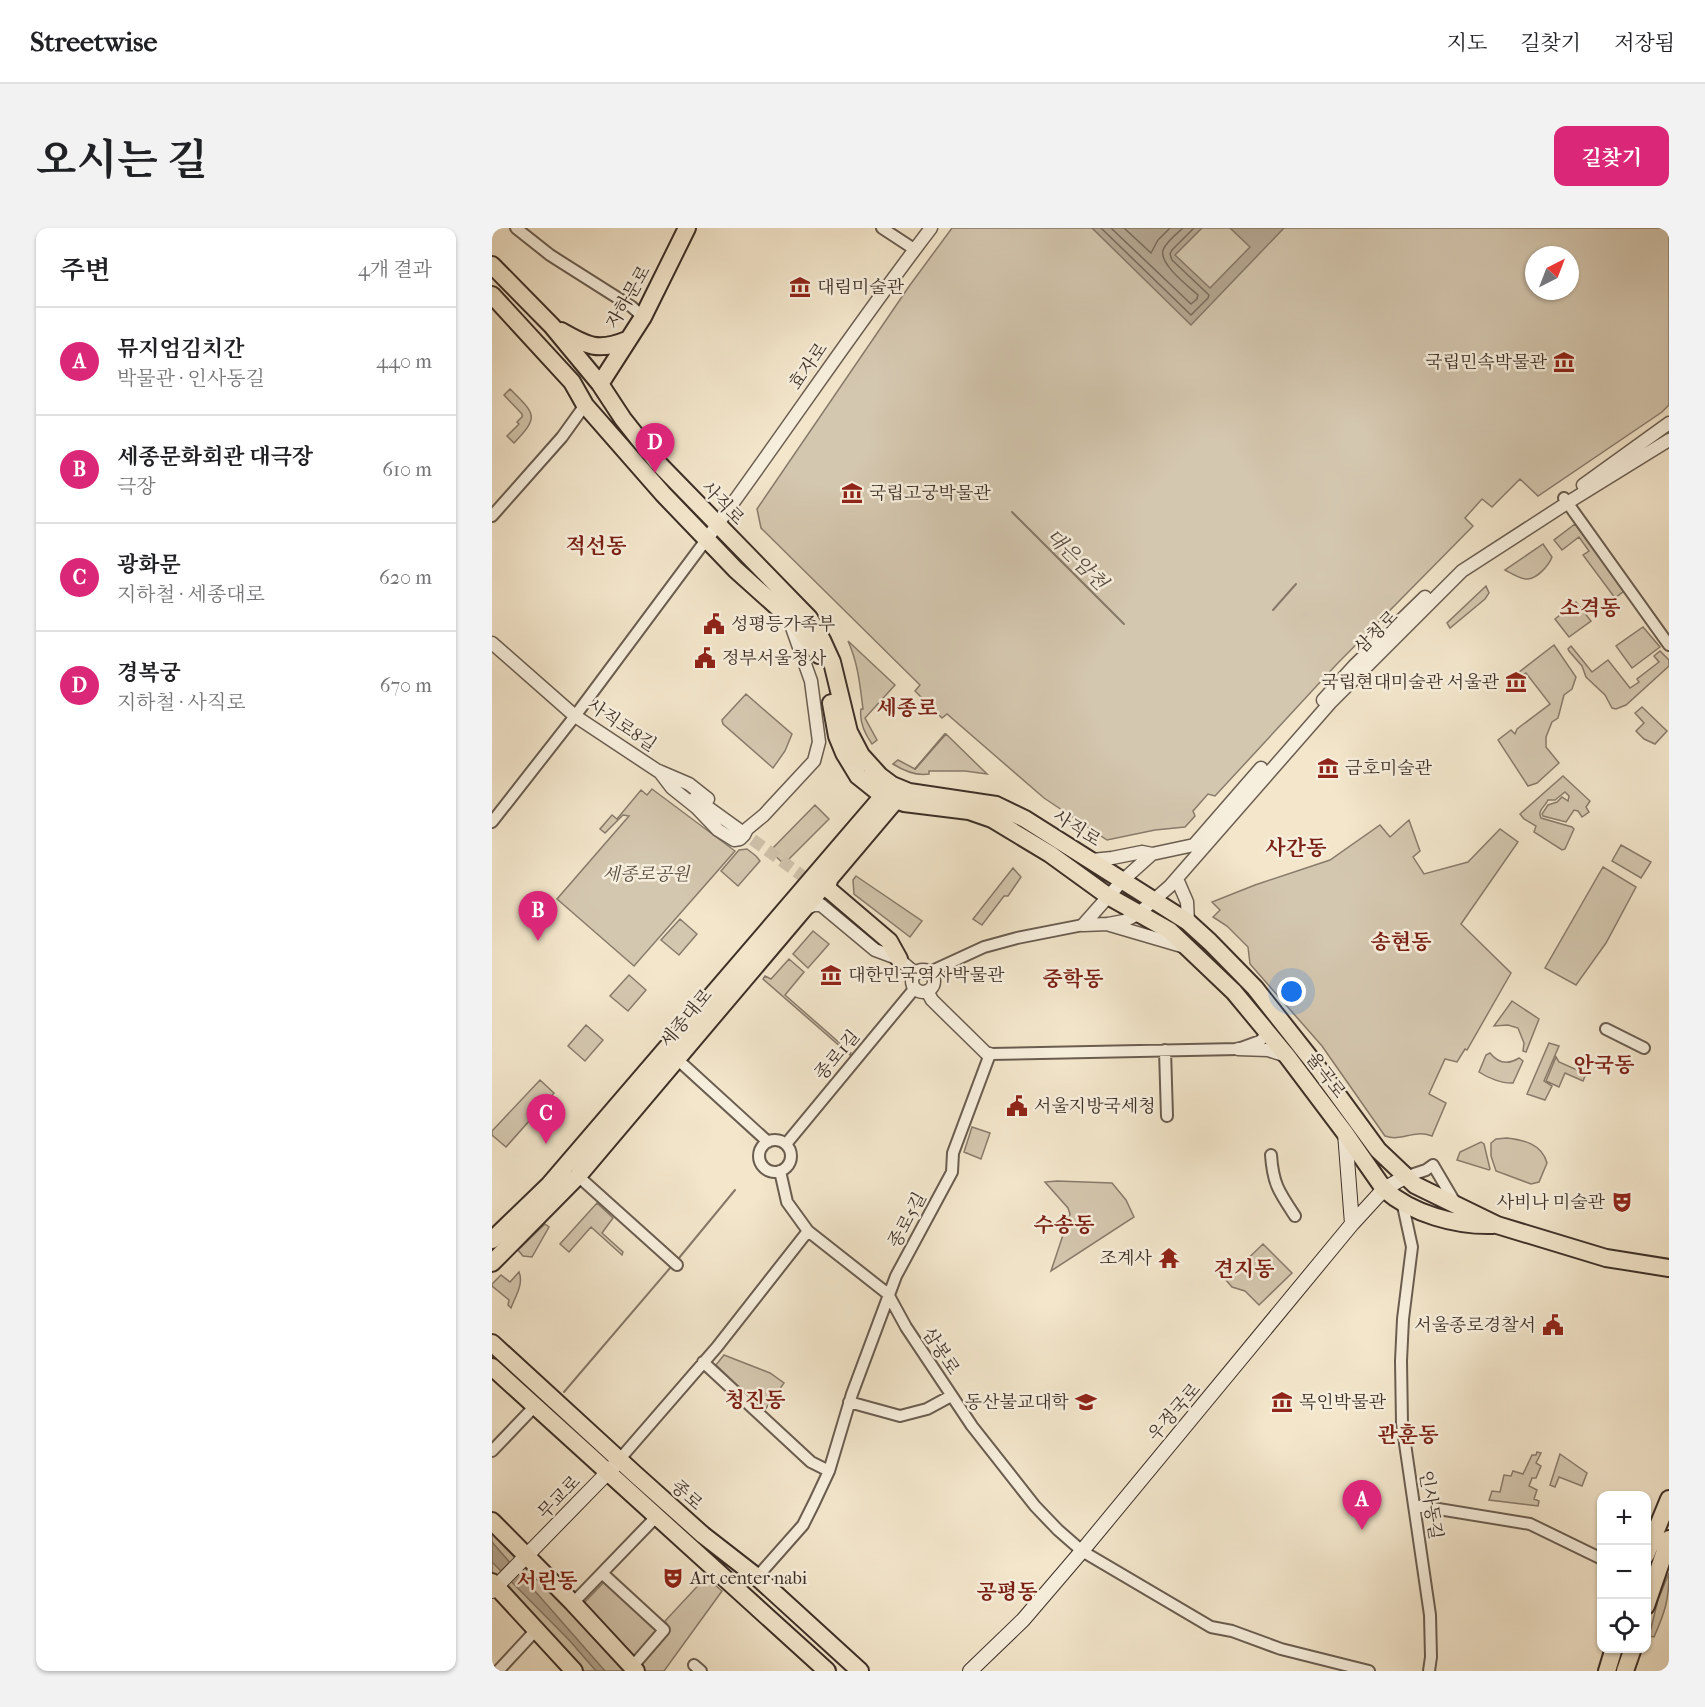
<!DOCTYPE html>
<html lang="ko">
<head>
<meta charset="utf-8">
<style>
  body { margin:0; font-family:"IM FELL French Canon","Noto Serif KR",serif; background:#f2f2f2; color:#202124 }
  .controls { position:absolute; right:18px; bottom:18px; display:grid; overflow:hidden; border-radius:12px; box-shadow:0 2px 4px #0004 }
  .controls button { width:54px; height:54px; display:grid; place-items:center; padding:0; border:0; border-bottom:2px solid #e0e0e0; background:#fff; color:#202124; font:30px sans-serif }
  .compass { position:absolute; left:1033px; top:18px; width:54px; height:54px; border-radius:50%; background:#fff; box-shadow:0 2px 4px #0004; rotate:42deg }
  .you { position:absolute; left:800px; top:764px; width:21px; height:21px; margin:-15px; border:4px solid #fff; border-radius:50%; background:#1a73e8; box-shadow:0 0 0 9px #1a73e833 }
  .badge { display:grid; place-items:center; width:39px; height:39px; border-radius:50%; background:#db2777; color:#fff; font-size:20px; font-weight:700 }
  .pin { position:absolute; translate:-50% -50px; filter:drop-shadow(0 2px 3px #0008) }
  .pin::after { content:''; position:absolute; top:32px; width:21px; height:18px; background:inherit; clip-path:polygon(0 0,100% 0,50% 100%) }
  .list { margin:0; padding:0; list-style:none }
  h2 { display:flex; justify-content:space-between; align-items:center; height:78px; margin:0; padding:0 24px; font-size:26px }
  h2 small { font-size:20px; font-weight:400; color:#757577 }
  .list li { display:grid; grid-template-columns:39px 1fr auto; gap:18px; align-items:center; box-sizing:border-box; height:108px; padding:0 24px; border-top:2px solid #e0e0e0 }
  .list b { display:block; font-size:22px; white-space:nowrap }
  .list p { margin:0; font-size:20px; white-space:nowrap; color:#757577 }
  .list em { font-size:20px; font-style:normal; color:#757577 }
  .icon { flex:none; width:33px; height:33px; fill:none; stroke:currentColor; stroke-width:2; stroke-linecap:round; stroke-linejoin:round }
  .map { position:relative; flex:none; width:1177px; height:1443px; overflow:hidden; border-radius:12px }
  header { display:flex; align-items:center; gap:36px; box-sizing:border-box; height:84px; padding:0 30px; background:#fff; border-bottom:2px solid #e0e0e0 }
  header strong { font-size:28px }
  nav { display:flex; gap:33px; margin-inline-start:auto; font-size:21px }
  .intro { display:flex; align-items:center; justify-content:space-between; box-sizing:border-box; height:144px; padding:0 36px }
  h1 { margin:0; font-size:42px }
  .button { padding:15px 27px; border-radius:12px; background:#db2777; color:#fff; font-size:21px; font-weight:700 }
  main { display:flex; gap:36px; padding:0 36px }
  aside { flex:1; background:#fff; border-radius:12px; box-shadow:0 2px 4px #0004 }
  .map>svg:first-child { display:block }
</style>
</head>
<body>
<header>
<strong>Streetwise</strong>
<nav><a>지도</a><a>길찾기</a><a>저장됨</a></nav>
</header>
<div class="intro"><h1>오시는 길</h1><a class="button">길찾기</a></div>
<main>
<aside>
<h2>주변<small>4개 결과</small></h2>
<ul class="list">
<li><span class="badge">A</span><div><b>뮤지엄김치간</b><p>박물관 · 인사동길</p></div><em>440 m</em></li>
<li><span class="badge">B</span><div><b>세종문화회관 대극장</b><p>극장</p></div><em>610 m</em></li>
<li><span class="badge">C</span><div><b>광화문</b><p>지하철 · 세종대로</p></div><em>620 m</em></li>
<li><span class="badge">D</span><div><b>경복궁</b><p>지하철 · 사직로</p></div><em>670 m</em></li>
</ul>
</aside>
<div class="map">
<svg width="1177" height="1443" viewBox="0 0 1177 1443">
  <rect width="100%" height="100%" fill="#f3e6cb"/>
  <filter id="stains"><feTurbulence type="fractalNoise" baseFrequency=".00333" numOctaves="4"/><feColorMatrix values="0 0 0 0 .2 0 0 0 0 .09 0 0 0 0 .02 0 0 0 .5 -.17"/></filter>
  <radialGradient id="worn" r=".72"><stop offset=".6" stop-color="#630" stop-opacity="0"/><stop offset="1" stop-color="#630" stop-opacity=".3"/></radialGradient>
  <path fill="#d4c7af" stroke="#887b6b" stroke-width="1.5" fill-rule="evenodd" d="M460,0H1177V177L1170,184L1046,268L1028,251L1000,279L990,271L973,290L981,298L844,437L723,568L716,566L701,583L703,588L693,599L663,602L615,612L552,570L455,486L450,490L423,463L428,457L269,300L265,281L418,57ZM1042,27H1078V63H1042Z
    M18,161C43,186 48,188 22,215L15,208L27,196L25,194L30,189V186L12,167Z
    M1083,296L1132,363L1123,370L1091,327L1097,323L1087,309L1070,322L1062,312Z
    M1051,316L1060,329C1057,337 1046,350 1036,351C1029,352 1019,345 1013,342Z
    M994,358L997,365L993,371L958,400L955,395Z
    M1084,374L1099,393L1077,409L1063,391Z
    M1151,399L1168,419L1140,440L1124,418Z
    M356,413L403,457L373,490L385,512L380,516C373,506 367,494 369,481H371C368,457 366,435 356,413Z
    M1062,417L1084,449L1080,461L1072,467L1066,490L1060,494L1054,509V519L1067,535L1045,555L1036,558L1006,512L1019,502L1023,506L1025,501L1058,476L1034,445L1025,451L1022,448Z
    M1079,418L1100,444L1116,432L1138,460L1147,454L1145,451L1167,434L1162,428L1168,423L1177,432V438L1134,477L1124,481L1120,480L1113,467L1094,449L1090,438L1077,423L1076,421Z
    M254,466L300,506L293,523L281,540L231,496L230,492Z
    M1150,479L1175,503L1163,516L1152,511L1144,503L1152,495L1143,485Z
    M454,506L495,546L473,543H437V546C424,548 412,543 401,536L406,532L423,541Z
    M1071,548L1098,573L1094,579L1097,584L1090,589L1086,583L1082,582L1074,594L1051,588L1050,586L1056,577L1065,574L1070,569L1076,573L1077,568L1073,564L1063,572H1056C1053,579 1045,582 1049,590L1080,599L1082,601L1073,621L1070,622L1042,604L1044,598L1032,591L1028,586Z
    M160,561L243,623L142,738L65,671L137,588L131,587L113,605L108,601L120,587L125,591L149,562L155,567Z
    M323,577L337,591L292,636L278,623Z
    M917,592L928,623L921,629L932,646L976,634L1008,601L1026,614L969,696L1019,745L975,822L973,821L965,834L953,831L937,866L954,875L940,908C920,901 911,914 893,908L830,818L758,736L756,719L735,698L721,689L728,682L720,674L763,657L838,632L888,597L898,609Z
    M1129,617L1159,634L1149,650L1120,633Z
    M255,621L264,628L268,633L246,658L229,643L247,622Z
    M1111,639L1144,659L1114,715L1084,757L1053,740Z
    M521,640L529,649L516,668H512L490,697L481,691Z
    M364,648L430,693L418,709L362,666L361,652Z
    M188,691L205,706L187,727L169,712Z
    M321,703L337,716L316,740L301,726Z
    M297,731L312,744L293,767L359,825L358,827L271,751L273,748L279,751Z
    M137,747L154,762L136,783L118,768Z
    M1020,773L1047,791L1034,824L1031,823L1032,815L1026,800L1016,797L1002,798Z
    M94,797L111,812L93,833L76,818Z
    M1057,815L1067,818L1052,853L1060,858L1053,872L1035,866Z
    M998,825C1006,835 1016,837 1027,830L1031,833L1021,855C1011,856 996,850 987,844L994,827Z
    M1064,829L1067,834L1094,846L1091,853L1073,845L1067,859L1054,853Z
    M48,852L62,865L14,919L0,907V903Z
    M480,899L498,905L489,931L472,924Z
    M1015,910C1032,912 1050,916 1055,935L1047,954L1039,956L1004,943L999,928V915L1004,911Z
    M989,914L992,916L998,941L997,942L965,932L968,924Z
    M565,953L620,955L634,972L642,989L559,1043L578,986L576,980L553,954Z
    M105,975L121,990L110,1005L131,1024L130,1027L99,999L77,1024L68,1016Z
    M53,996L57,999L40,1029L31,1028L26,1022Z
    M771,1016L800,1045L767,1077L753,1063L740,1059L734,1052Z
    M27,1044C32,1056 23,1069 19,1080L16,1077L17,1072L0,1058V1056L9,1047L18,1054Z
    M232,1127L278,1145L292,1155L272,1183L224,1137Z
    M1045,1224L1049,1225L1044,1235L1049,1238L1044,1250H1040L1037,1258L1045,1262L1042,1271L1047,1273L1046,1278L997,1272L1000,1263L1008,1264L1012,1247L1019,1248L1021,1243L1031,1246L1040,1227H1044Z
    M1068,1226L1095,1245L1090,1258L1067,1249L1063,1259L1058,1257Z
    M0,1302L138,1443H92L24,1368L0,1344Z
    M1177,1345C1177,1372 1173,1384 1162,1409L1157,1408L1166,1372Z
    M214,1349L230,1363L172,1443H150L145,1438L175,1403L176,1398L173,1393Z
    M113,1353L167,1403L141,1431L90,1377Z"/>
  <path fill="#b5a893" stroke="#857868" stroke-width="1.5" d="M600,0H710L683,27L718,60L758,19L738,0H792L699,97Z
    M0,1314L113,1443H104L78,1413L0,1334Z"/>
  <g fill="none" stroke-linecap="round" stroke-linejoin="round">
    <path stroke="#786c5d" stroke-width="1.5" d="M609,0L699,87L716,70L717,67L680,32L678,26L680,22L702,0
      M619,0L699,76L705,71L706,67C696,58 667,36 671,22C674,14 684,6 691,0
      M632,0L659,25L666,12L678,0"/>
    <path stroke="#857868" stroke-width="2" d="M520,284L632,396
      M781,382L804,356
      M423,541L453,506
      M187,1030L243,962
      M72,1164L178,1040"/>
    <path stroke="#cec1aa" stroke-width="12" stroke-dasharray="12 6" stroke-linecap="butt" d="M246,601L323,657"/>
    <defs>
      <path id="minor" d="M24,0L58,27L140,79L151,89
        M390,0L422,21
        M1072,270L1177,417
        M0,288L70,209L93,177
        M0,594L83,488L214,312
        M438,745L442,742L492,719L525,710L591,697
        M1114,801L1152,820
        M673,822L675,888
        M185,831L276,914
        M267 928a16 16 0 1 1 32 0a16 16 0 1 1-32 0Z
        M294,916L423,760
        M779,927C781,956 787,964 803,988
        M288,943L295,974L316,1003L396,1066L414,1099L480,1198L543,1278L566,1302L590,1323L719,1399L740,1403L789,1421L877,1443
        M86,948L185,1037
        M913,949L934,942L941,937L964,976
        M910,973L920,1019L911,1091L909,1133L910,1195L938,1387L939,1429L937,1443
        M211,1134L319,1234L337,1243
        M357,1174L408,1188L435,1181L459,1168
        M0,1223L43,1178
        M127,1232L225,1119L316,1003
        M922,1277L1038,1296L1110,1331
        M110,1345L172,1402L140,1439
        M265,1349L311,1297L322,1275L337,1243L360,1166L404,1048L460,944L461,925L498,826L746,821L768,813L772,809V801
        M81,1375L164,1289
        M202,1437L209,1443
        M6,1443L44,1402"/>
      <path id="tertiary" d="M1091,257L1177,195
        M214,312C290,209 361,102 439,0
        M0,415L83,488L172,547
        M831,472L862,438L933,369
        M167,543L180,560L205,580L226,602L242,612L248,611L252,607L255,601L272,587L322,533L327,514L319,453L298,394
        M169,544L197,556L216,571
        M203,570L246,601
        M600,632L620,630L650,624L660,626L702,617L769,540
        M685,651L695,674L696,694
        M312,681L322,677H329L383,722L407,731
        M591,697L616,696L632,693L646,686L678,658L838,475L970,343L1075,275L1177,212
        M591,697L630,653L660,626
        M618,697L693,719
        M403,728L424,746
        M420 753a11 11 0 1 1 22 0a11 11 0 1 1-22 0Z
        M435,763L440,772L494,825L498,826
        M746,821L776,822L795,828"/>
      <path id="secondary" d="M853,905L860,996
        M0,1363L122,1238
        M478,1443L531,1392L590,1323L860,996L892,961L913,949"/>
      <path id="primary" d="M0,37L60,98L108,156L131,191L165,234L317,390L330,412L340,434L357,504L369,527L388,548L400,557L417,564L504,577L533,591L696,694L718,714L763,760L826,840L886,922L923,957L1005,997L1114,1030L1177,1040
        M0,67L80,154L93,177L171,266L244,342L303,395L327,427
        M69,103C95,118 106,124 135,112
        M108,156L151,89L195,0
        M339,475L345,508L352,525L366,548L386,564L412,575L477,583L500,591L558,626L616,668L678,703L742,764L795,828L853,905L892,961C920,986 964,998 1001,997
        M338,650L335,658L336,661L397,713L407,731
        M0,1012L57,957L390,569
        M0,1035L86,948L409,566
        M0,1115L144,1247L211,1307L265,1349L368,1443
        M0,1139L335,1443
        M0,1293L81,1375L144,1443
        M1154,1327L1177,1271
        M0,1354L82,1443
        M1154,1378L1177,1311
        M1115,1443L1122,1420
        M1133,1443L1141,1420"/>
    </defs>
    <use href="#minor" stroke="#6a5d50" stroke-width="14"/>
    <use href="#tertiary" stroke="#6a5d50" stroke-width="15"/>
    <use href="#secondary" stroke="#3c2f27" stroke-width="16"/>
    <use href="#primary" stroke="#3c2f27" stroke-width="20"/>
    <use href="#minor" stroke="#f7efdd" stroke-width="10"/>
    <use href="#tertiary" stroke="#f7efdd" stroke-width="12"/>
    <use href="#secondary" stroke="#f7efdd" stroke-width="14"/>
    <use href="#primary" stroke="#f3e6cb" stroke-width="16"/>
  </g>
  <defs>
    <symbol id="museum-bare" viewBox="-9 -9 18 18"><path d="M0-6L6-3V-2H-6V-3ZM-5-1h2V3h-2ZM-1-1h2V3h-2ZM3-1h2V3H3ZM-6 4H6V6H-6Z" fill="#8f2418" stroke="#f7efdd" stroke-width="2.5" paint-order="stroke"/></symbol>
    <symbol id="civic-bare" viewBox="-9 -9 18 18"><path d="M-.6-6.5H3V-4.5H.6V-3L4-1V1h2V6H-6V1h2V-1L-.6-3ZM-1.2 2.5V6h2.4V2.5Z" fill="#8f2418" stroke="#f7efdd" stroke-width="2.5" paint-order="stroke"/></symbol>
    <symbol id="theatre-bare" viewBox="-9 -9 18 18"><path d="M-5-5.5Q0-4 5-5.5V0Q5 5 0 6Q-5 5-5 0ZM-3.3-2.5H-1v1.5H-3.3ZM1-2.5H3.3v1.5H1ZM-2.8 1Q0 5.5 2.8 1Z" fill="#8f2418" stroke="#f7efdd" stroke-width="2.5" paint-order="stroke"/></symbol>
    <symbol id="temple-bare" viewBox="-9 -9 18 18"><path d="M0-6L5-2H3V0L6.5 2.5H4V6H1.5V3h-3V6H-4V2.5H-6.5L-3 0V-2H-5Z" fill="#8f2418" stroke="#f7efdd" stroke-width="2.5" paint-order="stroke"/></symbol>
    <symbol id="university-bare" viewBox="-9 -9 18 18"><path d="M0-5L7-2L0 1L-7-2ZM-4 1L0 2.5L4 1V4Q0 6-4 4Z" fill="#8f2418" stroke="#f7efdd" stroke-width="2.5" paint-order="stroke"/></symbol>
  </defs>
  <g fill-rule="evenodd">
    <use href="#museum-bare" x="293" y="44" width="30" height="30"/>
    <use href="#museum-bare" x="1057" y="119" width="30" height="30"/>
    <use href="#museum-bare" x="345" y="250" width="30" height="30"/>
    <use href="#civic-bare" x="207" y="381" width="30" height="30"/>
    <use href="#civic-bare" x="198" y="415" width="30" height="30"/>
    <use href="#museum-bare" x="1009" y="439" width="30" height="30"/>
    <use href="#museum-bare" x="821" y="525" width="30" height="30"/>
    <use href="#museum-bare" x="324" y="732" width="30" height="30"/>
    <use href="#civic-bare" x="510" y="863" width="30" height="30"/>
    <use href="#theatre-bare" x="1115" y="959" width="30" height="30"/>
    <use href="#temple-bare" x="662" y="1015" width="30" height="30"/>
    <use href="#civic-bare" x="1046" y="1082" width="30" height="30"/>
    <use href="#university-bare" x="579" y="1159" width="30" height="30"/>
    <use href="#museum-bare" x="775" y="1159" width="30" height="30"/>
    <use href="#theatre-bare" x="166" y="1335" width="30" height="30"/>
  </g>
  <g text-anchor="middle" stroke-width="5" stroke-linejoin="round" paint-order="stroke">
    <g font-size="18" fill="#3c2f27" stroke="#f7efdd" text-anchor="start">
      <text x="325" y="65">대림미술관</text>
      <text x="1055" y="140" text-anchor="end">국립민속박물관</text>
      <text x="377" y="271">국립고궁박물관</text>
      <text x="239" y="402">성평등가족부</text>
      <text x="230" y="436">정부서울청사</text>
      <text x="1007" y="460" text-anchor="end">국립현대미술관 서울관</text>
      <text x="853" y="546">금호미술관</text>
      <text x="356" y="753">대한민국역사박물관</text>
      <text x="542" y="884">서울지방국세청</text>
      <text x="1113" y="980" text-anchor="end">사비나 미술관</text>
      <text x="660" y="1036" text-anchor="end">조계사</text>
      <text x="1044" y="1103" text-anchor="end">서울종로경찰서</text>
      <text x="577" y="1180" text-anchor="end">동산불교대학</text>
      <text x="807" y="1180">목인박물관</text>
      <text x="198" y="1356">Art center nabi</text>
    </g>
    <g font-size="18" fill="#3c2f27" stroke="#f7efdd">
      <text transform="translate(136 69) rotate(-60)" y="6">자하문로</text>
      <text transform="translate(316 138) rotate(-55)" y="6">효자로</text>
      <text transform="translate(231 275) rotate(46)" y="6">사직로</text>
      <text transform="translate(884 404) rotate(-45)" y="6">삼청로</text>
      <text transform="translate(130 497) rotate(34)" y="6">사직로8길</text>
      <text transform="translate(585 600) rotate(32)" y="6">사직로</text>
      <text transform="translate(194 790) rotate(-50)" y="6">세종대로</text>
      <text transform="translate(345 827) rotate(-50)" y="6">종로1길</text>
      <text transform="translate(834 847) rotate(53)" y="6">율곡로</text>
      <text transform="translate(415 992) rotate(-62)" y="6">종로5길</text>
      <text transform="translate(449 1123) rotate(57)" y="6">삼봉로</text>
      <text transform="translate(682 1184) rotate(-49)" y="6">우정국로</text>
      <text transform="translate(195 1267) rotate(42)" y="6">종로</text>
      <text transform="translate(67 1269) rotate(-46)" y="6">무교로</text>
      <text transform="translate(939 1277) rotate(81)" y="6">인사동길</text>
    </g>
    <g font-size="18" font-style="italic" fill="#5a4d42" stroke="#f7efdd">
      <text x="154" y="652">세종로공원</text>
    </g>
    <g font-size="20" font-style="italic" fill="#5a4d42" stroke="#f7efdd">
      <text transform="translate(585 331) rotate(45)" y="7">대은암천</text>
    </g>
    <g font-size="21" font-weight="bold" fill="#7a1f14" stroke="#f7efdd">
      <text x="104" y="325">적선동</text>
      <text x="1098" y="387">소격동</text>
      <text x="415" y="487">세종로</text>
      <text x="804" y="627">사간동</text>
      <text x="909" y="721">송현동</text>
      <text x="581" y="758">중학동</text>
      <text x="1112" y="844">안국동</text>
      <text x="572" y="1004">수송동</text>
      <text x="752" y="1048">견지동</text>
      <text x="263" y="1179">청진동</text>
      <text x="916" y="1214">관훈동</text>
      <text x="55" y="1360">서린동</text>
      <text x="515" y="1371">공평동</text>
    </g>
  </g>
  <rect width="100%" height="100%" filter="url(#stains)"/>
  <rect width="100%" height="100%" fill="url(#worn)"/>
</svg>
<div class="controls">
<button>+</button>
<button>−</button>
<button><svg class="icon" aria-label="locate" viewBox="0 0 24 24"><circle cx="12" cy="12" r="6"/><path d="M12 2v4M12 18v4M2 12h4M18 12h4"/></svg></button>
</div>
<svg class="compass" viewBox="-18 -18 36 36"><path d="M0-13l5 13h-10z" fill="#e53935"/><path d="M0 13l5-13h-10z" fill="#757577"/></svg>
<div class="you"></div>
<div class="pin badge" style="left:870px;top:1302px">A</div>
<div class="pin badge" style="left:46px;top:713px">B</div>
<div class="pin badge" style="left:54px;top:916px">C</div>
<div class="pin badge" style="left:163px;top:245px">D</div>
</div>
</main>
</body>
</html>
